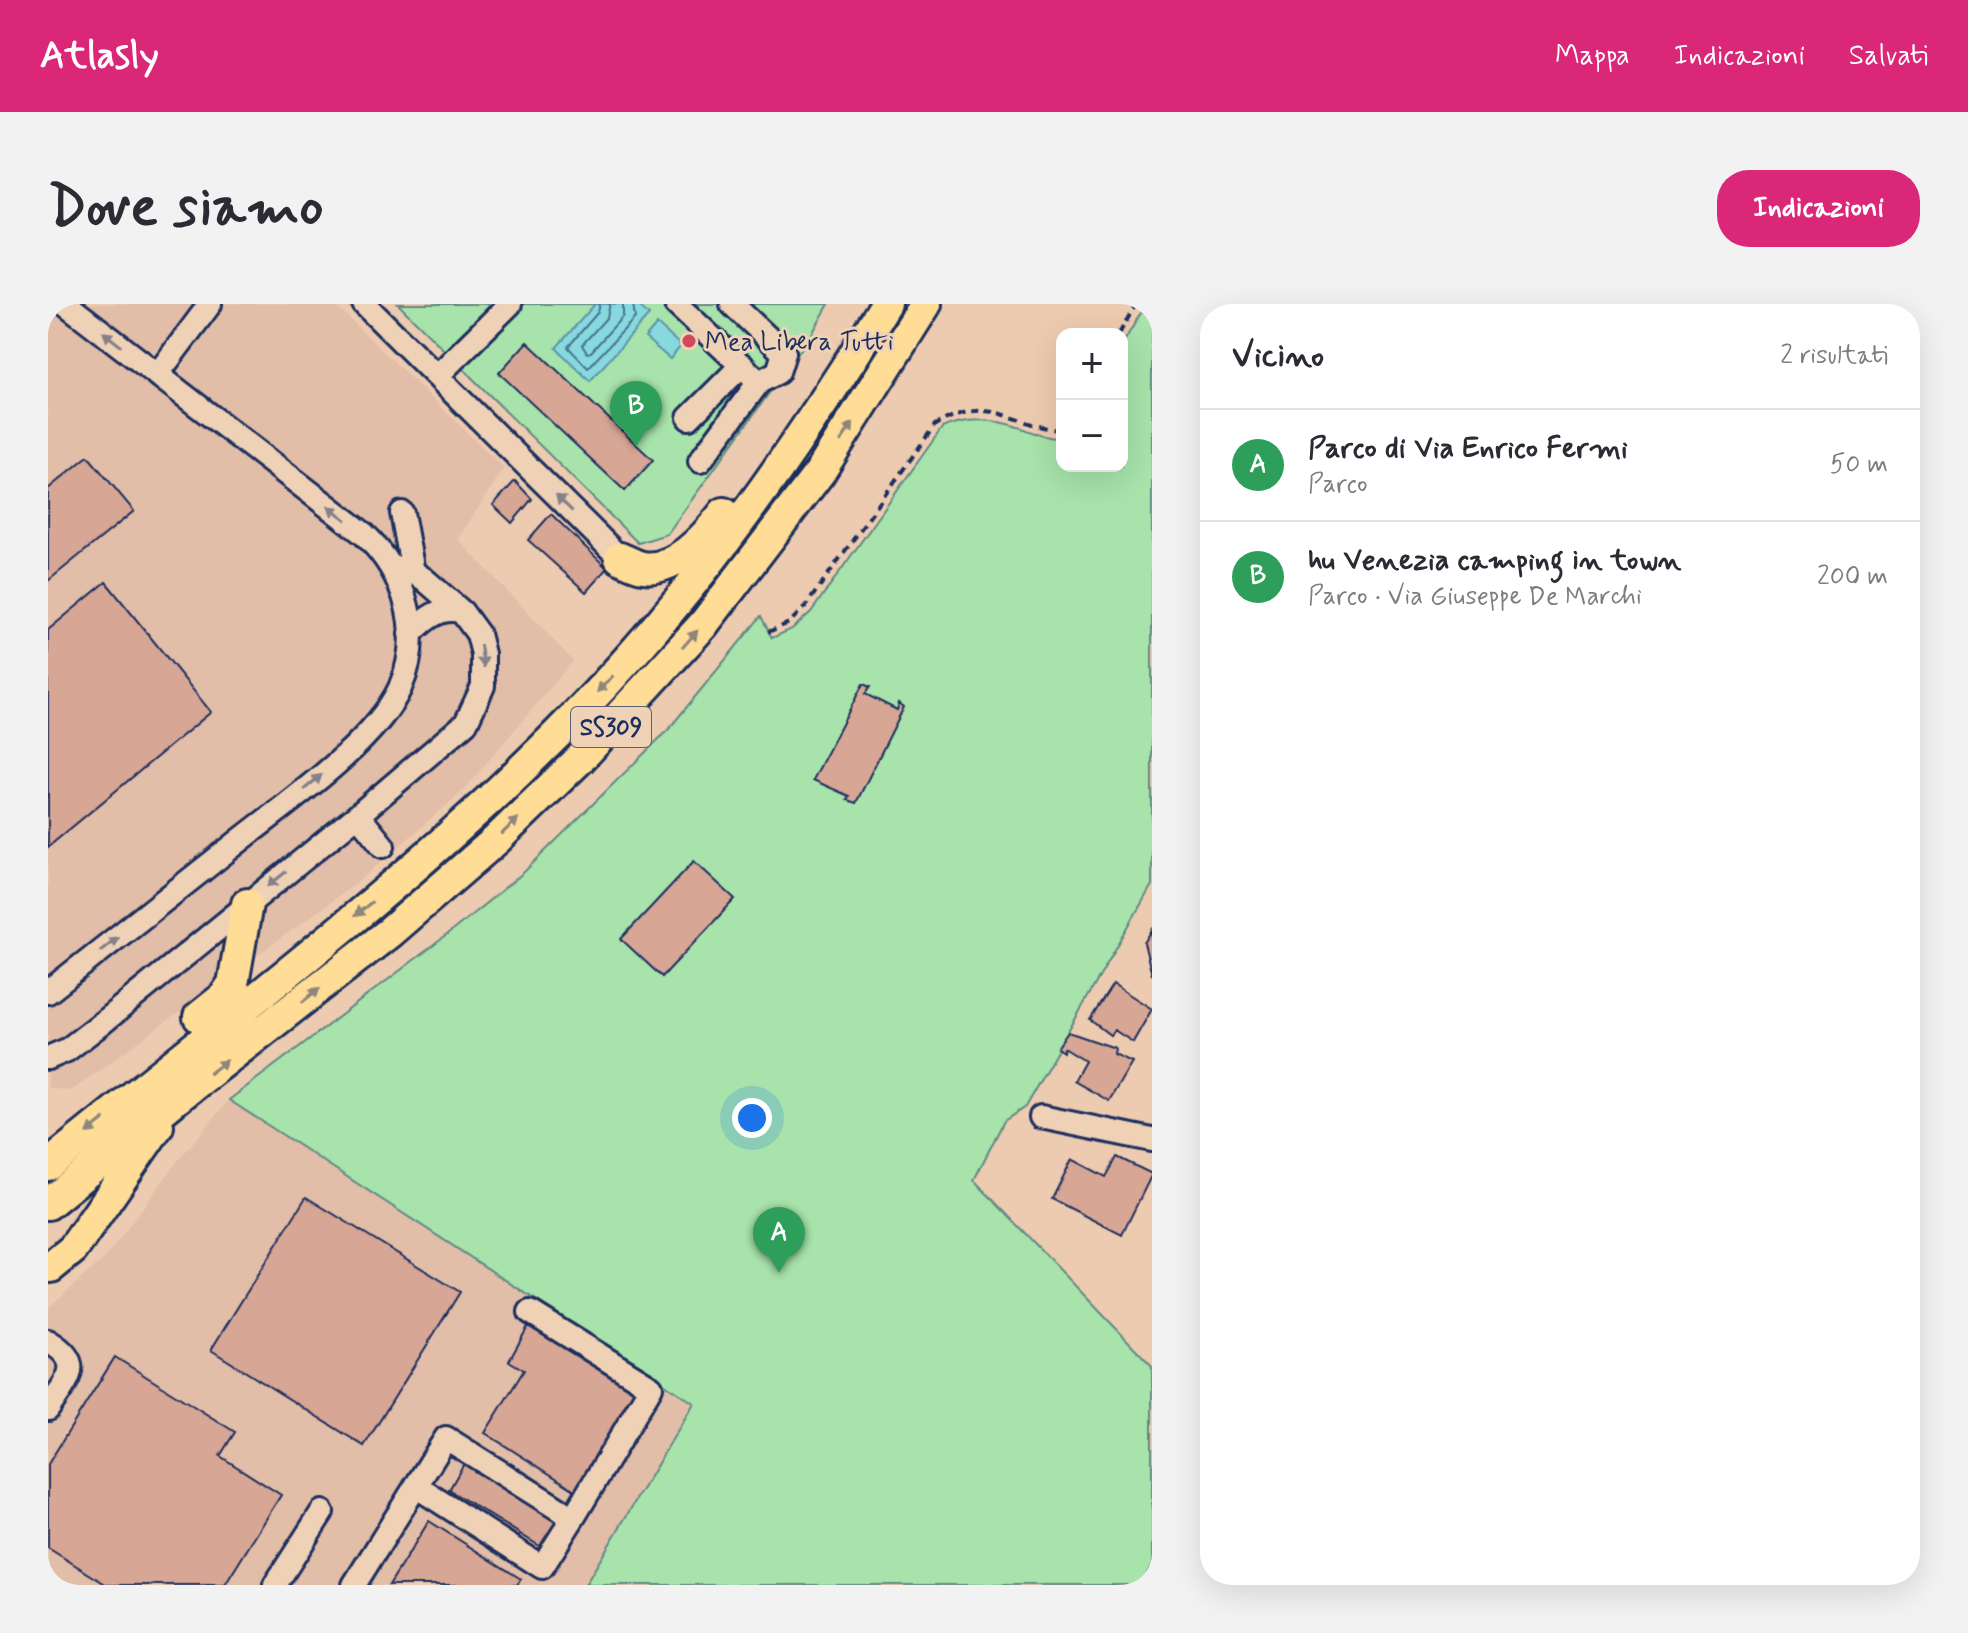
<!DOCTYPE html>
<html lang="it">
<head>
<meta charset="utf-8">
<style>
  body { margin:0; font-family:Mynerve,sans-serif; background:#f2f2f3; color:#2b2b33 }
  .controls { position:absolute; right:24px; top:24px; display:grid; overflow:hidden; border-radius:16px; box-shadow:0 8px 32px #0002 }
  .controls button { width:72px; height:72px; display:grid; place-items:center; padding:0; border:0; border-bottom:2px solid #e1e1e2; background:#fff; color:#2b2b33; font:40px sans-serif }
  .you { position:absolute; left:704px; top:814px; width:28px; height:28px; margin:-20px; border:6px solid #fff; border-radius:50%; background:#1a73e8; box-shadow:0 0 0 12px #1a73e833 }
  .badge { display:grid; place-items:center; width:52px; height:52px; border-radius:50%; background:#db2777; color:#fff; font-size:26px; font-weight:700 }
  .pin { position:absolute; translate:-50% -66px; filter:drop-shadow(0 2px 4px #0008) }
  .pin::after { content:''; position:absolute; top:42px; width:28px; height:24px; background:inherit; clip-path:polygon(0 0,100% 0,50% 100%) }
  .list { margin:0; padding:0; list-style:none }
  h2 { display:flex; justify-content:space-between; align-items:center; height:104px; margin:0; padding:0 32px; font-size:34px }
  h2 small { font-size:26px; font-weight:400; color:#7c7c81 }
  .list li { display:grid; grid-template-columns:52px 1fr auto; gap:24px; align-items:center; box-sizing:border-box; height:112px; padding:0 32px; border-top:2px solid #e1e1e2 }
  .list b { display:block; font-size:30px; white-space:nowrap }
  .list p { margin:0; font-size:26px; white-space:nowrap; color:#7c7c81 }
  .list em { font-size:26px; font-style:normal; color:#7c7c81 }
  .map { position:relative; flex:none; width:1104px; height:1281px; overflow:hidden; border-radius:32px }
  header { display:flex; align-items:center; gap:48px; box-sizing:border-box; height:112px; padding:0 40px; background:#db2777; color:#fff }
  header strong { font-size:38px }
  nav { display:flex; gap:44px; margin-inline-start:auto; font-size:28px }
  .intro { display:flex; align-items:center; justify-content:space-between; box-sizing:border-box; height:192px; padding:0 48px }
  h1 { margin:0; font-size:56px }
  .button { padding:20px 36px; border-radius:32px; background:#db2777; color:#fff; font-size:28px; font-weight:700 }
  main { display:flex; gap:48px; padding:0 48px }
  aside { flex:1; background:#fff; border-radius:32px; box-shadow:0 8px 32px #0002 }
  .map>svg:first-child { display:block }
</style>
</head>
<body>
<header>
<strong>Atlasly</strong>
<nav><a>Mappa</a><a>Indicazioni</a><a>Salvati</a></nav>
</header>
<div class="intro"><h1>Dove siamo</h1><a class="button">Indicazioni</a></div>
<main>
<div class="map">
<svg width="1104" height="1281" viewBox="0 0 1104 1281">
  <rect width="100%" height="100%" fill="#edcbb0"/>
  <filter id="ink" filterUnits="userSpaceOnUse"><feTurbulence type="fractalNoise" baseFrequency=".0125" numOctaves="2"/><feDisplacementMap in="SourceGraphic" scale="16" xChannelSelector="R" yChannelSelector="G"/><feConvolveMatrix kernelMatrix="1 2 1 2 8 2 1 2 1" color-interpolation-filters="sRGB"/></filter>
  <g filter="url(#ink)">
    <path fill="#e2bda7" d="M0,0H286L456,164L410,235L525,357L414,488L311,577L23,787L0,784Z
      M181,796L646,1099L537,1281H0V1004L57,954L132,854Z"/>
    <path fill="#a7e3aa" stroke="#618984" stroke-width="2" d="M350,0H781L764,30L619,230L590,239Z
      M1098,0H1104V581L977,803L956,817L926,876L1104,1062V1261L1092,1281H537L646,1099L181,796L399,631L476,568L620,426L713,312L724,334L744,325L763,308L894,124C921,112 949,115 976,125C989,130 1001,135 1014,134V162H1074V41Z"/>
    <path fill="#88d9de" stroke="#5c95ab" stroke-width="2" d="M547,0H589L601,11L542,77L508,44Z
      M609,20L633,42L622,55L597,34Z"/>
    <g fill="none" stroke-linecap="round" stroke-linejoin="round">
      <path stroke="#477391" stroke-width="2" d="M552,0L550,8L520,43L540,64L587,14L585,0
        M562,0L559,13L534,41L539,49L543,48L575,12V0"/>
    </g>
    <path fill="#d7a694" stroke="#1b2f5e" stroke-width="2" d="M479,38L605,156L577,187L451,69Z
      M40,152L86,207L0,277V185Z
      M467,177L484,195L464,219L445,201Z
      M503,210L559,264L538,288L480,236Z
      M58,278L163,408L0,543V326Z
      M815,380L822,383L817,390L849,406L851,399L856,403L808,499L799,496L801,492L765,476Z
      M646,557L687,595L614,673L573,635Z
      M1104,626V671L1096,639Z
      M1065,680L1104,705L1085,738L1066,726L1062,731L1042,716Z
      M1020,728L1067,744L1066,750L1084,758L1061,797L1026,777L1037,757L1016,744L1015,748L1009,744Z
      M1069,853L1104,870L1074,931L1004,895L1024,855L1058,873Z
      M258,893L412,988L316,1142L163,1046Z
      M482,1019L589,1086L527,1186L437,1129L476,1066L461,1057Z
      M67,1053L187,1128L172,1152L233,1191L177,1281H59L0,1244V1160Z
      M418,1156L511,1215L493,1243L401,1186Z
      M381,1217L473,1275L469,1281H341Z"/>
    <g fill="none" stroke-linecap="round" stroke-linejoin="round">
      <defs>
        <path id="minor" d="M316,0L572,254
          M628,0L711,78
          M109,71L162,0
          M389,72L462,0
          M641,114L694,61
          M652,157L711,78L730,68L736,49L684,0
          M354,209L365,268
          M362,330C376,316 394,300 414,308
          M310,511L335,542
          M0,688C65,637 130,585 195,534C242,497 327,438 352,384C376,329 358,270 316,230L18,0
          M0,754L19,746L54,719L310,511L418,419L435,382V350L430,330L414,308L376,275L365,268L345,263
          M993,813L1104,836
          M0,1037C39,1060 19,1075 0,1105
          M369,1183L494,1263L525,1214
          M227,1281L274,1208
          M306,1281L398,1134L525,1214L603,1083L482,1008"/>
        <path id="major" d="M572,254C579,257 588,262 595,263C628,268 659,231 676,209
          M151,713L176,693L185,680L199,600
          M0,861C197,700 412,544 581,354C679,245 761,124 838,0
          M0,900L128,795L342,628L448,536L532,455L655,321L772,168L878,0
          M3,963L25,945L110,822"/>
      </defs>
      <use href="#minor" stroke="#1b2f5e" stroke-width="28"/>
      <use href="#major" stroke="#1b2f5e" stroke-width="36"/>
      <path stroke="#1b2f5e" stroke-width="4" stroke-dasharray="8 6" stroke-linecap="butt" d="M1071,30L1088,0
        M720,328L741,319L757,303L887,121C942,90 957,118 1010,126L1014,123"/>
      <use href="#minor" stroke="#efd2b6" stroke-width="22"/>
      <use href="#major" stroke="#ffdd96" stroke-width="30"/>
    </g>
    <defs><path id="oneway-solid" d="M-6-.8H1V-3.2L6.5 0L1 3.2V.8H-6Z" transform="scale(2)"/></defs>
    <g fill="#85808a">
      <use href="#oneway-solid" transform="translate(64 35) rotate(-142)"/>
      <use href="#oneway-solid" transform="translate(516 199) rotate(-135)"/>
      <use href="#oneway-solid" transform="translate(289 209) rotate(-143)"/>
      <use href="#oneway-solid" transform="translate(434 352) rotate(82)"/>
      <use href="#oneway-solid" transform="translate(265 478) rotate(-40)"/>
      <use href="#oneway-solid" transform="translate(229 575) rotate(141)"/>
      <use href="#oneway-solid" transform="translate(61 640) rotate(-38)"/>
    </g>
    <g fill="#8d867a">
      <use href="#oneway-solid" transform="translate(799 128) rotate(-57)"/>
      <use href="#oneway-solid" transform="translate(642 335) rotate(-49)"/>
      <use href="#oneway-solid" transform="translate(557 380) rotate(134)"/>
      <use href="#oneway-solid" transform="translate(462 522) rotate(-44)"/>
      <use href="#oneway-solid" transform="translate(315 605) rotate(141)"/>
      <use href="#oneway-solid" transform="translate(263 691) rotate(-39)"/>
      <use href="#oneway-solid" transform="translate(170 763) rotate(-37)"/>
      <use href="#oneway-solid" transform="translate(48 822) rotate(141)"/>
    </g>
  </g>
  <circle fill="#d1495b" stroke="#efd2b6" stroke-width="3" cx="641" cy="37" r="8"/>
  <g text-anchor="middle" stroke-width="6" stroke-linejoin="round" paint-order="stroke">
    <rect fill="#efd2b6" stroke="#5b6078" stroke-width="2" x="523" y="403" width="80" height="40" rx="6"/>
    <g font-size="24" font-weight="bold" fill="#1b2f5e">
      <text x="563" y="431">SS309</text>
    </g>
    <g font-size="26" fill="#1b2f5e" stroke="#efd2b6" text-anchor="start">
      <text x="657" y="46">Mea Libera Tutti</text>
    </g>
  </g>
</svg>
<div class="controls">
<button>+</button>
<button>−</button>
</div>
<div class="you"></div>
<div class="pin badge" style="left:731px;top:969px;background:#2e9e5b">A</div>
<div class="pin badge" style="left:588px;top:143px;background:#2e9e5b">B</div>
</div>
<aside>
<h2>Vicino<small>2 risultati</small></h2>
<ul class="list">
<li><span class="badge" style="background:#2e9e5b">A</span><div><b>Parco di Via Enrico Fermi</b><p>Parco</p></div><em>50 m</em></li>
<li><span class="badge" style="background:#2e9e5b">B</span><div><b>hu Venezia camping in town</b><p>Parco · Via Giuseppe De Marchi</p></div><em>200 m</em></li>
</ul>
</aside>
</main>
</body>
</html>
